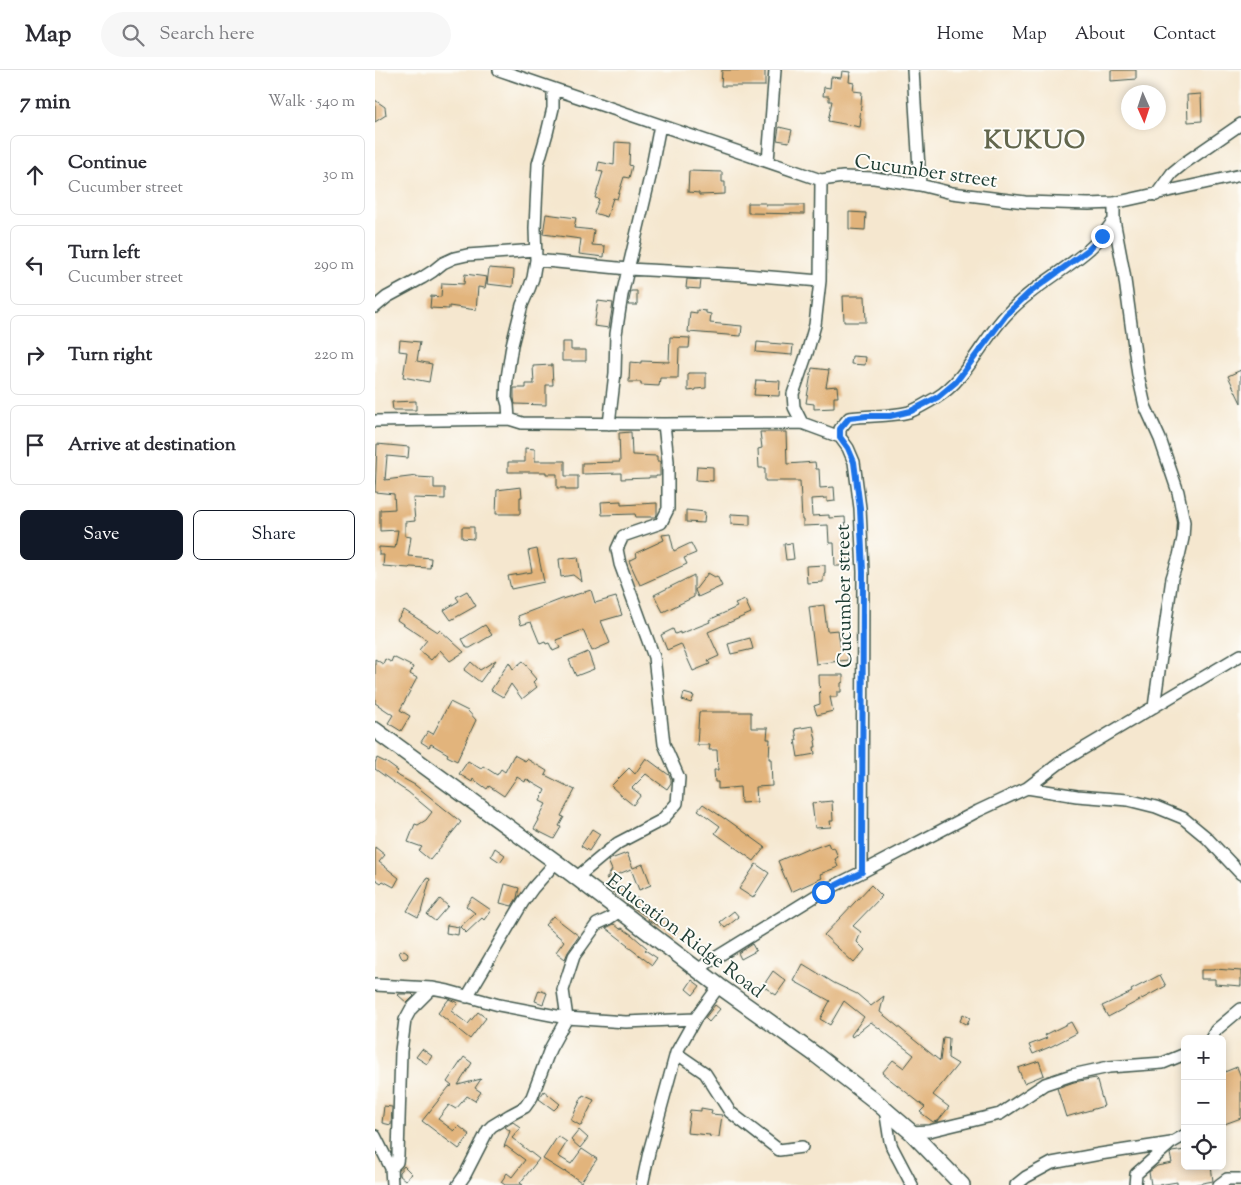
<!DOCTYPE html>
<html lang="en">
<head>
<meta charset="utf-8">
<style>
  body { margin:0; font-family:"Sorts Mill Goudy",serif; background:#f7f7f7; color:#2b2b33 }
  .controls { position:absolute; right:15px; bottom:15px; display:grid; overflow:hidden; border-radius:8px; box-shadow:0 2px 8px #0003 }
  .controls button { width:45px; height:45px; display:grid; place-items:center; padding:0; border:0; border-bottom:1px solid #e1e1e2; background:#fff; color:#2b2b33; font:25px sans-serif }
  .compass { position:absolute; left:746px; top:15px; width:45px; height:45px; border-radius:50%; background:#fff; box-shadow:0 2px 8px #0003; rotate:177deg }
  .stop { position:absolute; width:15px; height:15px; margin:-11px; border:4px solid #1a73e8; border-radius:50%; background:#fff }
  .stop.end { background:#1a73e8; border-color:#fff; box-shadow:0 1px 5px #0008 }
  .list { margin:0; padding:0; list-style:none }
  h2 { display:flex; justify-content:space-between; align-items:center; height:65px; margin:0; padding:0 20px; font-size:21px }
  h2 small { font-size:16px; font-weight:400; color:#7c7c81 }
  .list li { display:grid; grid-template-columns:32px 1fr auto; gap:15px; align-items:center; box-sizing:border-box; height:80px; margin:0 10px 10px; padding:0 10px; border:1px solid #e1e1e2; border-radius:8px }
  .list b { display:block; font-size:19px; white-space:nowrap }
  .list p { margin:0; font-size:16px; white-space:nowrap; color:#7c7c81 }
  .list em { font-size:16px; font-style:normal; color:#7c7c81 }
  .actions { display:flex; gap:10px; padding:15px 20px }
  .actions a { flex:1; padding:11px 0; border:1px solid #111827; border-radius:8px; text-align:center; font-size:18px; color:#111827 }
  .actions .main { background:#111827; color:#fff }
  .icon { flex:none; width:28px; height:28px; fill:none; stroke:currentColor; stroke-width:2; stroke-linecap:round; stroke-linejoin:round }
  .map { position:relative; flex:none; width:866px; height:1115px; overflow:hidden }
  header { display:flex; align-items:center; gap:30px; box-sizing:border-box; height:70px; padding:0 25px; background:#fff; border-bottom:1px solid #e1e1e2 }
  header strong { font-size:24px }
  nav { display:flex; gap:28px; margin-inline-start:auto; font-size:18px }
  .search { width:350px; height:45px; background:#f7f7f7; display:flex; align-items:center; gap:12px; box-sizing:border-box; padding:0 18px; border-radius:28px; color:#7c7c81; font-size:19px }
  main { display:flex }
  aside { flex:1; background:#fff }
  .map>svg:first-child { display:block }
</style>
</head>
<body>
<header>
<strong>Map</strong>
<div class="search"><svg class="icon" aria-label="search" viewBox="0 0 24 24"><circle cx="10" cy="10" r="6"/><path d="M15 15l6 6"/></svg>Search here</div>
<nav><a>Home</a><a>Map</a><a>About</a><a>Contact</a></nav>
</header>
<main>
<aside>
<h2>7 min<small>Walk · 540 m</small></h2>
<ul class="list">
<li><svg class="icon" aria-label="ahead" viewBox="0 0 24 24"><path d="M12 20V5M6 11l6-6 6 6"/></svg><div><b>Continue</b><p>Cucumber street</p></div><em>30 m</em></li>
<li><svg class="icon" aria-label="left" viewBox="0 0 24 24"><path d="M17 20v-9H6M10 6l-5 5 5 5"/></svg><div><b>Turn left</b><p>Cucumber street</p></div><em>290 m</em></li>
<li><svg class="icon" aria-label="right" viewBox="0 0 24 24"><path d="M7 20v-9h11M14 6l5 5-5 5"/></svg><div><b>Turn right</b></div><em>220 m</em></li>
<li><svg class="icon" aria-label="arrive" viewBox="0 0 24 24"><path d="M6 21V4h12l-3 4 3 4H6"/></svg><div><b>Arrive at destination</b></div></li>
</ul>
<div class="actions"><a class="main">Save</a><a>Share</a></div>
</aside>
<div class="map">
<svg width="866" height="1115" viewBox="0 0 866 1115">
  <rect width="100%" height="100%" fill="#fdfcf7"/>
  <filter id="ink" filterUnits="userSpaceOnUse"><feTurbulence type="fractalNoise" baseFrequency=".02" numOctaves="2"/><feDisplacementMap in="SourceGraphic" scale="10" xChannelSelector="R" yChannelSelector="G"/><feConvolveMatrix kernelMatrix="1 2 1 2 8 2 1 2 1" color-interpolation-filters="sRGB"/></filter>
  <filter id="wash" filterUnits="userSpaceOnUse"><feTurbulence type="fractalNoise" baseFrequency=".0096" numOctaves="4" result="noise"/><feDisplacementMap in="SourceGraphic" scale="20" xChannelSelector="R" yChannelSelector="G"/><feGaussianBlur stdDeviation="1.12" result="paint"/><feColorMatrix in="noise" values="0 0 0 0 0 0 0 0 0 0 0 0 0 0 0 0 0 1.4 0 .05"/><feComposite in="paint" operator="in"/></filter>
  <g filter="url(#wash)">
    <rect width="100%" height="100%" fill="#f5e7cf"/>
    <g id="blocks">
      <path fill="#e2b47c" d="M347,0H390V16H346Z
        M736,0H761V9L736,11Z
        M467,1L475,2L474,12L479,13L478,21L487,22L485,47L486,48L485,57L453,51L457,31H454V26H448L449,17L455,18L456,7L466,8Z
        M826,24L827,51L813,52L812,25Z
        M0,30L10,37L11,45L0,52Z
        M404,57L417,60L414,72L402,70Z
        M240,72L255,73L254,95L257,96L254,108L249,107L242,129L238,128L232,147L219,143L224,129L220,128L228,102L222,101L224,92L239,95Z
        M314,101L347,102V112H350V124L324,125V123L313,122Z
        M373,133H391V135H429V144L373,143Z
        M474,142L491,143L490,160L474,159Z
        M171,144L201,148L199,158L219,160L217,175L230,176L229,187L204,184L206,169L168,164Z
        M114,198L139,200L138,217L112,214Z
        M90,204L112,207L110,218L103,217L101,240L74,236V239L55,238L56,226L66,227L67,213L89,214Z
        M312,209L326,210L325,219L311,218Z
        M256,221H262V235H253Z
        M468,226H490L491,252H469Z
        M223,231L238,233L234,258L219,256Z
        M322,240L331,241V243L336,244L335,253L367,256L366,266L313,262L315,242L322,243Z
        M295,267L315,268L314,278H304L303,308H285L284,316L266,315V312H254L255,292L266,293V291L294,292Z
        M25,270L45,272L42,291L57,294L54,312L28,307L32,282L24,281Z
        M187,272H196V280H211V291H187Z
        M382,272L418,275L417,285L381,282Z
        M477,286L491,287L490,295L476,294Z
        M177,295L178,315H171V335L140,334L139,328V318H151V314H159L158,296Z
        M437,298L454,300L451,317L462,316L463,327H459V338L439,339V334L431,333Z
        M866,300V333L853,306Z
        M313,303H331V318L321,319V320L313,321Z
        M381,310L405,311L404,326L379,325Z
        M41,331V340H18L17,332Z
        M256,362L257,385L282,386V391H285V406H281V407H274V408L246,409V403L207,404V393L245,392L244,363Z
        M385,362H411L412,394L440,392L441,399H444L445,418L459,417L460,431L452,432V428L436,429L437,446L454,445V448L470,447L473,496H460L459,473H454L453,455L428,456V450H427L425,411H390V398H384L383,379L387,378Z
        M2,374L34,377L33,388L12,386L10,410L42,406V407L59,408V418H70V429L38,428L40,451L30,452V466L36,467L33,486L56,488L55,498L35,497L34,498L8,496L9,485H4V477L20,478L23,460L5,461V440L20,439L19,424L0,422Z
        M150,378L160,379V391H190V406H203V420H191V418H182V404H171V402H133V392H150Z
        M322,396L338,397V411L321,410Z
        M146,417L147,427H145V444H121L122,420Z
        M246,431V435L282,433V444L281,447H261L260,444L227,445L226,432Z
        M311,440L330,442L329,453L311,452Z
        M356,444L375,445V455L356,454Z
        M87,457H99V469L87,468Z
        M295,464L299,481L316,473L321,483L309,488L312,494L265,515L254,491L262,487L261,483L289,470L287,465Z
        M417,473L419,489L411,490L409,474Z
        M162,479L169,512L136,519L133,506L157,502L153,481Z
        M203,487L207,512L198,505L186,507L184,489Z
        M450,495V503H449V507H448V512L432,513L431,496Z
        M333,503L340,507L342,506L347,516L323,527L320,520Z
        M319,505V527L288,542L279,525Z
        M216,520L220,533L241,527L247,545L226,551L235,573L217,581L208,560L181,570L185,578L178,581L174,573L171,574L170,572L165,574L156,552L146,555L143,546L187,529Z
        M92,521L101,536L76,550L69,540L84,531L81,527Z
        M370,530L376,543L333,562L344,586L333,591L335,594L318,601L306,574L292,580L286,565L298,559L300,564L305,562V564L335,552L334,550L362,537L360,534Z
        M449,535L452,561L463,560L466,580L472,579L473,590L441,594L434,537Z
        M29,540L63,562L65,560L89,582L75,591L65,580L56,590L44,580L52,570L22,550Z
        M110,555L117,565L95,578H92L87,569Z
        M375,568L378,579L356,584L353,574Z
        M213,582L219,599L201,606L194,590Z
        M18,587L38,597L35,604L42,608L25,640L35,646L26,661L13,653L18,645L0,633V589L8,594L10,589L16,592Z
        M121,590L105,612L89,600L96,592L105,600Z
        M148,591L156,601L155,602L161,609L158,612L162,617L147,629L136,614L128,627L116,620L134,592L138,599Z
        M444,605H468V612L466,613V622H462V627H455L458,641L442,645L439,636L445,634Z
        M309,623L319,626L316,633L307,630Z
        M75,632L93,641L101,650L82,691L72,686L73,684L56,674L54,677L46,672L53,661L58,664Z
        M324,642H376V658H393L392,669H395L394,689H396L397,716L381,717L382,732L366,733L365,717L343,719V712H340L339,700H343L342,680H334L335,675H322Z
        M438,656L441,670L440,671L441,677H439L440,684L423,687L420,670H422L420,659Z
        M139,685L150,691L152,689L172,701L170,705L200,720L186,746L189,747L184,756L186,757L179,769L159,759L164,750L163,749L171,734L165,731L170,720L151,709L150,712L142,707L129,726L114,716L112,719L98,709L97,712L84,704L93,691L106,699L108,696L122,705L126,699L130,702Z
        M2,688L12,693L23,701L20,704L40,715L86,752L55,790L44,781L47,777L33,772L40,754L43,755L51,750L57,742L33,722L25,717L0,699V693Z
        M271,688L294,705L296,709V713L292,719L271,704L257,718L266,725L258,735L248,727L236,716L254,698L260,704Z
        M457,731L458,751H455L456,757L440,758L437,733Z
        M328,734L350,749V748L390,777L379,791L340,763L345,756L323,740Z
        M217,759L225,764L214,781L206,776Z
        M453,773L455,778L459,777L463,787L460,789L463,797L445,804L447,808L416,822L403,791L433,778L434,780Z
        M0,777L10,785L4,792L24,808L19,817L8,811L6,813L0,809Z
        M120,778L130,785L125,792L116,786Z
        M252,783L258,798L268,794L276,815L264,820L256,799L231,809L237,800L233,791L236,789Z
        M381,794L394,803L378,828L364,819Z
        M52,808L55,809L46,842L43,847L32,841Z
        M238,813L266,831L265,832L304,859L299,865L287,856L286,857L273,850L274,848L253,835L254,833L234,820Z
        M130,814L144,818L142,828L137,836L125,833Z
        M496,815L507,826L478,856L486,862L482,872L490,880L479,893L449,865Z
        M97,827L116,840L109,850L107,848L91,863L85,857L100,843L91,836Z
        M65,829L73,836L60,851L52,845Z
        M359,841L364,847L350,858L345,852Z
        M178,846L204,866L193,882L190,889L181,882L189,871L170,855Z
        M239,854L245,859L247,858L257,865L272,878L270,880L282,888L277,895L252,876L253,875L231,858Z
        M72,855L84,857L83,865L71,863Z
        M377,874L381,881L366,889L363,883Z
        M29,880L32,882L33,885L32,888L28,889L26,887L24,882Z
        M428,894L459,913L482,924L496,936L509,926L505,942L565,991L568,967L574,968L573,988L583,994L558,1025L574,1037L563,1051L558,1052L545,1042L550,1037L507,1003L518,990L529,998L539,985L496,952L477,967L476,965L489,947L469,931L455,955L445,949L455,931L419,911Z
        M840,899L866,901V916L840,914V909H826V900H840Z
        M398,901L411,911L401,925L388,916Z
        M785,905L791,916L733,947L727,936L757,922L756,920Z
        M317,910L325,916L318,925L311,919Z
        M164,920L172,923L168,934L160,931Z
        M24,924H37L39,926L32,933L23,925Z
        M74,929L83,933L76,941L93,954L103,942L111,948L95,969L63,943Z
        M340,935L345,939L334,952L330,948Z
        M588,944L595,948L592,955L585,951Z
        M696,952L702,963L677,976L658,984L654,975L672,968L670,965Z
        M47,979L57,986L52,994L41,987Z
        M89,987L97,993L83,1015L106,1009L100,1018L106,1022L100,1031L92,1026L81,1039L74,1035L63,1049L79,1061L84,1056L95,1065L84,1079L47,1051L74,1017L77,1016L72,1012Z
        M664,991L669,1005L649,1013L643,998Z
        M862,997L866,1007V1048L847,1055V1003Z
        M721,1008L729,1036L691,1047L682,1018L699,1012Z
        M169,1021L185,1034L179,1040L164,1029Z
        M208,1025L219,1030L206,1056L196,1050Z
        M9,1036L17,1037L16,1055L7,1053Z
        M326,1038L337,1040L336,1044L347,1045L344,1067L334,1066L335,1065L312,1063L315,1040L326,1041Z
        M138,1052L146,1058L137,1068L164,1089L145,1113L148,1115H130L126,1112L132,1103L137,1107L150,1090L131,1076L129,1077L135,1061L130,1057Z
        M204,1060L213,1068L205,1078L196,1070Z
        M183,1066L192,1072L183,1086L196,1094L207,1079L222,1089L206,1112L190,1101L189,1102L168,1089Z
        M810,1080V1096H836L838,1111L817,1115H802V1112L784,1115H776L774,1102L782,1096L797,1093L795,1084L797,1082Z
        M29,1096L37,1104L30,1110L24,1105V1102Z"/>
    </g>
  </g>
  <g filter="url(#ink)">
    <use href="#blocks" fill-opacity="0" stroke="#3f564b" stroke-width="1"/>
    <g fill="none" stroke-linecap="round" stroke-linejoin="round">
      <defs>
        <path id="street" d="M124,0L446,110
          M538,0L545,115
          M393,91L400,0
          M781,125L797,103L808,94L866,54
          M739,133V150L749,203L763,305L770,336L785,369L803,422L809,452L808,468L804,486L797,508L779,637
          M161,190L253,199L371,205L445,211
          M0,237L12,227L47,208L58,201L68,193L79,188L92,185L161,180
          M134,349L133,335L131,328L132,308L137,275L147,235L154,219L158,208L161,190L160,158L163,94L172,63L178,38V19
          M0,351L134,349L147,353L289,354L427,353
          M234,354L240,303L241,264L247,225L275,107L285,55
          M465,367V359L474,348C494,345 515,347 534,342C543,339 553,332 561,328C592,309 607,270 632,244C655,219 686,203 712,181C723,172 731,161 739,150
          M652,718L702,726L753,730L781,737L808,748L831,767L866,804
          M487,802L488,502L485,438L479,392L473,378L465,367L427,353L419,337L418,324L432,283L440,255L445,211L446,110L468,107L499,108L545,115L577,123L650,132L714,134L739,133L866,105
          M201,808L243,773L287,750L302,733L304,708L289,674L279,587L245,494L242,479L248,466L286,453L293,439V391L289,354
          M324,900L332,893L447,822L487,802L603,741L652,718L686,692L866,585
          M0,915L57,918
          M92,927L148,832L158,818L181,792
          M836,969L841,960L866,939
          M301,983L330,1003L355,1042L404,1080L427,1077
          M510,1039L515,1071L517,1077L537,1115
          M536,1062L554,1061L625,1044L670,1014L697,1005L734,997L788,993L810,984
          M0,1066L16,1098L17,1115
          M16,1098L22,1092L23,1085L26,981L30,950L36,939L57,918L73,921L124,935L192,948L251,952L320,949
          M83,1115L90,1105L113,1060L117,1056L135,1045L150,1037L157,1027L175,979L192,948L188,920L199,886L222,854L233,849L245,841
          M267,1115L274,1082L301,983L320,949L344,916
          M641,1115L651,1107L677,1093L725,1084L796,1073L810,1065
          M760,1115L761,1104L796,1073
          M844,1115L852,1109H866"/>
        <path id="secondary" d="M0,660L181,792L344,916L441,985L499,1030L536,1062L587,1115"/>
      </defs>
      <use href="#street" stroke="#3f564b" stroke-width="14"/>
      <use href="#secondary" stroke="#3f564b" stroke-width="18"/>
      <use href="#street" stroke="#fff" stroke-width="11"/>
      <use href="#secondary" stroke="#fff" stroke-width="15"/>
    </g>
  </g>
  <g fill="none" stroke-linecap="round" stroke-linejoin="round" filter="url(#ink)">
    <path stroke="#1a73e8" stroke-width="6" d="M448,822L487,802L488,502L485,438L479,392L473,378L465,367V359L474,348L492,346H515L536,341L563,327L581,312L631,245L654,223L713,180L727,166"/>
  </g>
  <g text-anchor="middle" stroke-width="4" stroke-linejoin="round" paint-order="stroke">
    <g font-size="20" fill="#1f3d34" stroke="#fdfcf7">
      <text transform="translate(551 100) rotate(8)" y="7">Cucumber street</text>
      <text transform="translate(468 526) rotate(-91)" y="7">Cucumber street</text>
      <text transform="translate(311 865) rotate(37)" y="7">Education Ridge Road</text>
    </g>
    <g font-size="25" font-weight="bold" letter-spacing="1" fill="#63674d" stroke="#fdfcf7">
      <text x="660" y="78">KUKUO</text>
    </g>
  </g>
</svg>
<div class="controls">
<button>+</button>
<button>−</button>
<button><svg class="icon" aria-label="locate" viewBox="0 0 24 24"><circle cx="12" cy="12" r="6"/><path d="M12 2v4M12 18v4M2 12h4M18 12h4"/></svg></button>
</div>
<svg class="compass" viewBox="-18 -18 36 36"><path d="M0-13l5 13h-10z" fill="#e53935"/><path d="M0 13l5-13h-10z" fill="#7c7c81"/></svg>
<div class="stop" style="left:448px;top:822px"></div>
<div class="stop end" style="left:727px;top:166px"></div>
</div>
</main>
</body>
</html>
